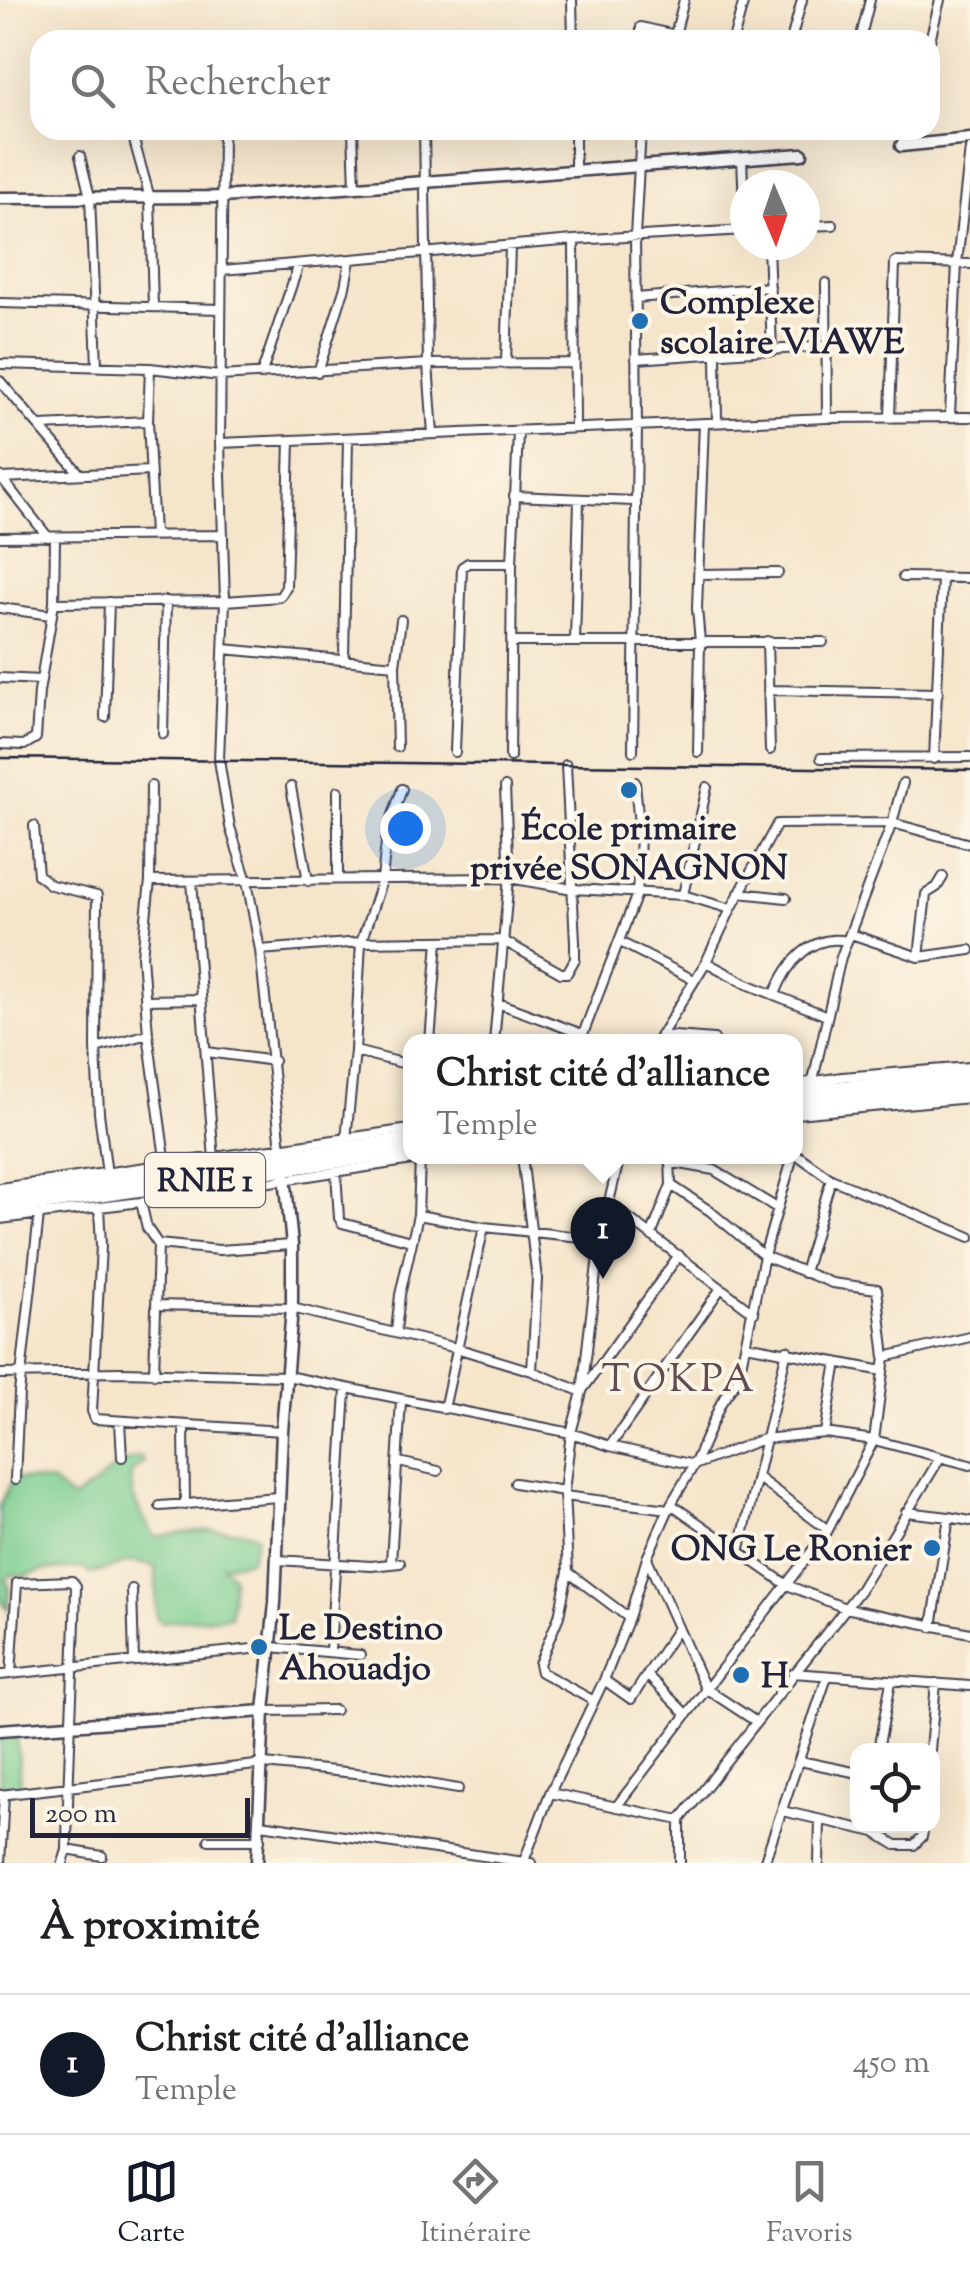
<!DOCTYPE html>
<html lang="fr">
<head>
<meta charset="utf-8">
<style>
  body { margin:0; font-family:"Sorts Mill Goudy",serif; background:#f2f2f2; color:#202124 }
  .controls { position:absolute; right:30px; bottom:30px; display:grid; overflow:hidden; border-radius:20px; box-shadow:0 10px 40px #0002 }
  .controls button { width:90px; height:90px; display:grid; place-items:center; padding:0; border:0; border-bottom:2px solid #e0e0e0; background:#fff; color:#202124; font:50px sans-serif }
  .compass { position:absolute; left:730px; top:170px; width:90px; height:90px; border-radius:50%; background:#fff; box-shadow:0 10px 40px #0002; rotate:178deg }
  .scale { position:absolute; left:30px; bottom:25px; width:220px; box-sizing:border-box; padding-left:10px; border:5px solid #22223b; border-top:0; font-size:28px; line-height:35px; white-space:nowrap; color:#22223b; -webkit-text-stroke:8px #fcf5e5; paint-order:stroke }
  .you { position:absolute; left:405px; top:828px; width:35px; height:35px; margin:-25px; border:8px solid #fff; border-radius:50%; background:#1a73e8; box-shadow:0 0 0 15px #1a73e833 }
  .badge { display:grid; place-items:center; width:65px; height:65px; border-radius:50%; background:#111827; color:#fff; font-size:32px; font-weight:700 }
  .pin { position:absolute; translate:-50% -82px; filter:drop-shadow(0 2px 5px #0008) }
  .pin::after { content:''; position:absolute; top:52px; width:35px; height:30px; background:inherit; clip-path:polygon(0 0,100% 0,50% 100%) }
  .popup { position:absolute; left:403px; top:1034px; width:400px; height:130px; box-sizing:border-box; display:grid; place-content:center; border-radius:20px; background:#fff; filter:drop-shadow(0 2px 8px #0005); font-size:32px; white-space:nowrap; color:#757577 }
  .popup b { font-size:38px; color:#202124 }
  .popup::after { content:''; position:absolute; left:50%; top:100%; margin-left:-20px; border:20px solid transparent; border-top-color:#fff }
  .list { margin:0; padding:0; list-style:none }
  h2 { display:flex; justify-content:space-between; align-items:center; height:130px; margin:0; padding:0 40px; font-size:42px }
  h2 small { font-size:32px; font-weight:400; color:#757577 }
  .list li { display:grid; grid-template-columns:65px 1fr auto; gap:30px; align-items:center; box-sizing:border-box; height:140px; padding:0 40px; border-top:2px solid #e0e0e0 }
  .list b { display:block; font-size:38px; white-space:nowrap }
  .list p { margin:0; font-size:32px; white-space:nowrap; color:#757577 }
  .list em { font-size:32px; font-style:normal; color:#757577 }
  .icon { flex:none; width:55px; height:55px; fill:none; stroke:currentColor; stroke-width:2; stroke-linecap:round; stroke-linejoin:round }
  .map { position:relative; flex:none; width:970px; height:1863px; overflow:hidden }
  .search { position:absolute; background:#fff; box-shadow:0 10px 40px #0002; left:30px; right:30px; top:30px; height:110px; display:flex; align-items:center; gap:25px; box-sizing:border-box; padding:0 35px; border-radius:30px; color:#757577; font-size:38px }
  .sheet { height:270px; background:#fff }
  nav { display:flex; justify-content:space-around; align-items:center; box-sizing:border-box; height:140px; border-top:2px solid #e0e0e0; background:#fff; font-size:28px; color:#757577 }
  nav a { display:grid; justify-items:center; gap:5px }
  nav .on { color:#111827 }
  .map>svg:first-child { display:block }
</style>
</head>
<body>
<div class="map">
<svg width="970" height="1863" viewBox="0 0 970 1863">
  <rect width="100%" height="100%" fill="#fcf5e5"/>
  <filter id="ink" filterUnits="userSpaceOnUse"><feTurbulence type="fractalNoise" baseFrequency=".01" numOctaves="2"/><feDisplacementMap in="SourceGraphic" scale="20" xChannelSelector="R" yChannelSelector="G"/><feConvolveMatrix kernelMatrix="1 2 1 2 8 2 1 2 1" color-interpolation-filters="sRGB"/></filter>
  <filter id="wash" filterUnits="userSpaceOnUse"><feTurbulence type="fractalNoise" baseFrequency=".0048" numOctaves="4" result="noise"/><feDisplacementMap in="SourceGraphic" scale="40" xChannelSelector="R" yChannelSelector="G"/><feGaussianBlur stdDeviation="2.25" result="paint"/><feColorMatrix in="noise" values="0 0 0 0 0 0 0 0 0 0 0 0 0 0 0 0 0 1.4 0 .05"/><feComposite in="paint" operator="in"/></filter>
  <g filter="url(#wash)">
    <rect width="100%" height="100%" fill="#f5e5cb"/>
    <path fill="#7cce90" stroke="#4f7866" stroke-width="2.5" d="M141,1457L143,1463L131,1473C129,1499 142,1515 155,1537C180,1533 235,1524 257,1536L250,1560L222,1566L233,1576L230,1616L160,1622L156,1617V1567C146,1565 132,1560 122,1564C110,1567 102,1573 89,1574L84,1568L43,1570L25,1576L15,1574L5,1579L9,1584L8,1610L0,1599V1506L13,1478L51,1482L72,1499C98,1488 111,1461 141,1457Z
      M17,1735L21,1787L0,1788V1736Z"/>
  </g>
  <g filter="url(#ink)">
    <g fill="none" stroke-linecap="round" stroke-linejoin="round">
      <defs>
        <path id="street" d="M572,0L573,40
          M420,36L421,40
          M641,40V27L675,35L684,0
          M733,40L744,0
          M791,40L802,0
          M860,40L870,0
          M930,40L940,0
          M131,130L150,198L153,307
          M223,130L220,443L225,601L219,760L230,827L247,881L260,950L282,1158
          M353,130L355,187
          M424,130L428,364L433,434
          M575,130V171
          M901,146L906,130
          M80,156L90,197L97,365
          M742,158L745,230
          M805,226L833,225
          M574,240L575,427
          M768,245L772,351
          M222,270L574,240L745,230
          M826,283L827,418
          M636,298L770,287
          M0,303L221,309
          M716,355L717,422
          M636,359L828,346
          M506,363L510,247
          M0,364L150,368L220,376L428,364L573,363
          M150,368L148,421L154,534
          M318,372L345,287L350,260
          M261,375L299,264
          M0,381L80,474
          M950,415L957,263L970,149
          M890,418L895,262L970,264
          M41,426L148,421
          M220,443L827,418L970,417
          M0,476L48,537
          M2,478L150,471
          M514,496L634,501
          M0,537L223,535
          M699,574L778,573
          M903,577L970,578
          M54,603L225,601L280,597L286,587L290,440
          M0,608L51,615
          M767,641L770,750
          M512,642H823
          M575,642L579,500
          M224,649L395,665
          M344,659L348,438
          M0,678L41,680
          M768,690L938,693
          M105,717L109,602
          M163,734L166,601
          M0,744L24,745L36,738L39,692L54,603L55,538
          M397,747L395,665L401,620
          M633,751L637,426L635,236L641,130
          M455,752L462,567L468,563H512
          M698,752L700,642L697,608L704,423
          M510,757L512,563L518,433
          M821,758L970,757
          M934,759L942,578
          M151,786L150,881L142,956L148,1034L166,1166
          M291,787L308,881
          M338,791V879
          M34,826L38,875L51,885L97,896L96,1048L99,1113L107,1174
          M150,881L509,878L573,889L683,895L731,909
          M192,881L214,1159
          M739,893L786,898
          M683,895L707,787
          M620,942L694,980
          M260,950L361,942L502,940L561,973H567L575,959V942L566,765
          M919,957L926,894L937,887L943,877
          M706,962L747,984L827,1016
          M775,994C787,963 811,933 847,941L851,934L919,957L970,950
          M145,1000L200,999
          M498,1003L582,1034
          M661,1035L714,1039V1042
          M430,1042L438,941
          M494,1042L509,878L505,787
          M580,1042L637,894L640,837L635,782
          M657,1042L706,962L731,909L777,824L892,823L970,844
          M96,1048L148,1034
          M355,1051L410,1065
          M207,1052L274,1061
          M813,1080L841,957L892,823L903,783
          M796,1084L842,1077L970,1067
          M796,1114L970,1098
          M346,1139L355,1051L361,942L382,880L387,832L402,789
          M796,1154L831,1179L970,1237
          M522,1156L537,1279L532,1371
          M669,1162L714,1170L777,1208
          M336,1172L339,1218L342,1223L411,1241
          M0,1188L410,1129
          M141,1202L147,1228L158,1244L154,1374
          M610,1204L754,1313
          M99,1207L101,1246L92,1411L95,1419L282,1431
          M418,1215L484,1227L600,1239
          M0,1219L141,1202L438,1156
          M651,1236L671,1185L670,1156
          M158,1244L219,1250L292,1245
          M804,1273L831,1179
          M156,1305L292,1308L456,1348L532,1371L582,1392
          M396,1331L400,1295L418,1215L420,1159
          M746,1345L883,1371
          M885,1357L970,1337
          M0,1374L121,1372L287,1376L571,1433L610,1446L694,1465L763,1439L825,1433L874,1440L970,1465
          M584,1388L679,1255
          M444,1409L484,1227
          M120,1422L122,1457
          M184,1427L185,1505
          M825,1433L837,1362
          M610,1446L721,1288
          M399,1462L438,1471
          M757,1477L828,1530
          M15,1480L19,1393L39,1215
          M515,1483L564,1491
          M564,1496L669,1509
          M671,1504L787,1585L845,1608L970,1633
          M160,1506L278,1497
          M906,1512L949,1517L932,1627
          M949,1517L970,1521
          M739,1552L787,1350
          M647,1558L705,1688L755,1721
          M278,1560L371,1566L400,1563
          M391,1562L401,1401
          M568,1572L629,1618
          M132,1589L134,1661
          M330,1651L346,1390
          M793,1673L970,1686
          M11,1674L17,1583L72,1581L76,1586C74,1674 68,1761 67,1850L63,1863
          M0,1675L271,1647L360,1655
          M647,1675L685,1713
          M604,1680L631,1699L678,1628
          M594,1701L541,1672L539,1664L559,1616L568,1572L564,1491L571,1433L582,1392L600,1239L620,1156
          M264,1711L335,1710
          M878,1750L891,1682
          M930,1750L936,1683
          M800,1761L858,1773
          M550,1793L680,1820
          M0,1795L264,1764L375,1775L458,1789
          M616,1807L828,1530L874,1440L885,1357L877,1289L832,1283L764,1256L710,1211L671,1185
          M782,1811L875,1832L896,1845H914L922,1837L924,1826
          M261,1824L531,1863
          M209,1840H260
          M67,1850L102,1856
          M524,1861L550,1793L604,1680L629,1618L647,1558L671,1504L694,1465L721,1403L738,1379L764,1256L793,1156
          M0,1863L4,1795
          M680,1863V1820L860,1590L940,1458
          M764,1863L827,1677
          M819,1863L820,1820"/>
        <path id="secondary" d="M901,146L970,139
          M0,198L222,197L802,154
          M0,1730L264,1711
          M257,1863L264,1711L275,1603L282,1431L292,1308V1245L284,1166"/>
        <path id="highway" d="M796,1093L970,1075
          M796,1104L970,1089
          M0,1198L410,1140
          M0,1209L410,1150"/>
      </defs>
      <use href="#street" stroke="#423f51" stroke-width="12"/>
      <use href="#secondary" stroke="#423f51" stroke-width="15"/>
      <use href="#highway" stroke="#423f51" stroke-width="19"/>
      <use href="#street" stroke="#fff" stroke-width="8"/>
      <use href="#secondary" stroke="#fff" stroke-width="10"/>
      <use href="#highway" stroke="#fff" stroke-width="14"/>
      <path stroke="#22223b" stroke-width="2.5" d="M0,758L970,770"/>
    </g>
  </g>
  <g fill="#1f6fb2" stroke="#fcf5e5" stroke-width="4">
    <circle cx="640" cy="321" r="10"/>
    <circle cx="629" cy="790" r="10"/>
    <circle cx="932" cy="1548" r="10"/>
    <circle cx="259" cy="1647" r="10"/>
    <circle cx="741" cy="1675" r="10"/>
  </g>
  <g text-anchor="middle" stroke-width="8" stroke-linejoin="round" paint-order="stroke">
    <rect fill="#fcf5e5" stroke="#63616e" stroke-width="2.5" x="145" y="1153" width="120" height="54" rx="8"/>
    <g font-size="32" font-weight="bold" fill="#22223b">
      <text x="205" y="1191">RNIE 1</text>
    </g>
    <g font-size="35" font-weight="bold" fill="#22223b" stroke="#fcf5e5" text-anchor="start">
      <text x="660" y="313">Complexe<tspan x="660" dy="40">scolaire VIAWE</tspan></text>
      <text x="629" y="839" text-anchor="middle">École primaire<tspan x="629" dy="40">privée SONAGNON</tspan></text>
      <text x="912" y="1560" text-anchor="end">ONG Le Ronier</text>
      <text x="279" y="1639">Le Destino<tspan x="279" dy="40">Ahouadjo</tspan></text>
      <text x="761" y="1687">H</text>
    </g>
    <g font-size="40" letter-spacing="2.5" fill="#624b52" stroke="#fcf5e5">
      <text x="679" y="1391">TOKPA</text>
    </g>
  </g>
</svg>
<div class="controls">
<button><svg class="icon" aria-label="locate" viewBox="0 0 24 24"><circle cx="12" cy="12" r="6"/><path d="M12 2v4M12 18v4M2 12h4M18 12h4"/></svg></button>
</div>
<svg class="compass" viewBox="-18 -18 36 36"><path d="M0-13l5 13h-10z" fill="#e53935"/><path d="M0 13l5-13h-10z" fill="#757577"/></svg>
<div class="scale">200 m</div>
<div class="you"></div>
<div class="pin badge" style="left:603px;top:1279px">1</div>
<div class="popup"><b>Christ cité d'alliance</b>Temple</div>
<div class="search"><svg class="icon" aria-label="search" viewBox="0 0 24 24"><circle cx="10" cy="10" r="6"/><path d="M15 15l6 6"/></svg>Rechercher</div>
</div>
<section class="sheet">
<h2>À proximité<small></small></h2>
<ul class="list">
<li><span class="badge">1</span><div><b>Christ cité d'alliance</b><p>Temple</p></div><em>450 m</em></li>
</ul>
</section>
<nav>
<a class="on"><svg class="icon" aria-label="map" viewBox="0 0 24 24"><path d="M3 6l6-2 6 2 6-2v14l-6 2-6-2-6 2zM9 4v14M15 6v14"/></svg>Carte</a>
<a><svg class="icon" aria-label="directions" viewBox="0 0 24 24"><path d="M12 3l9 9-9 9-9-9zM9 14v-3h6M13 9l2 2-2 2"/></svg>Itinéraire</a>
<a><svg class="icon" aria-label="saved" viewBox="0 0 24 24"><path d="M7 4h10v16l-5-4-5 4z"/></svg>Favoris</a>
</nav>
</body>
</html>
